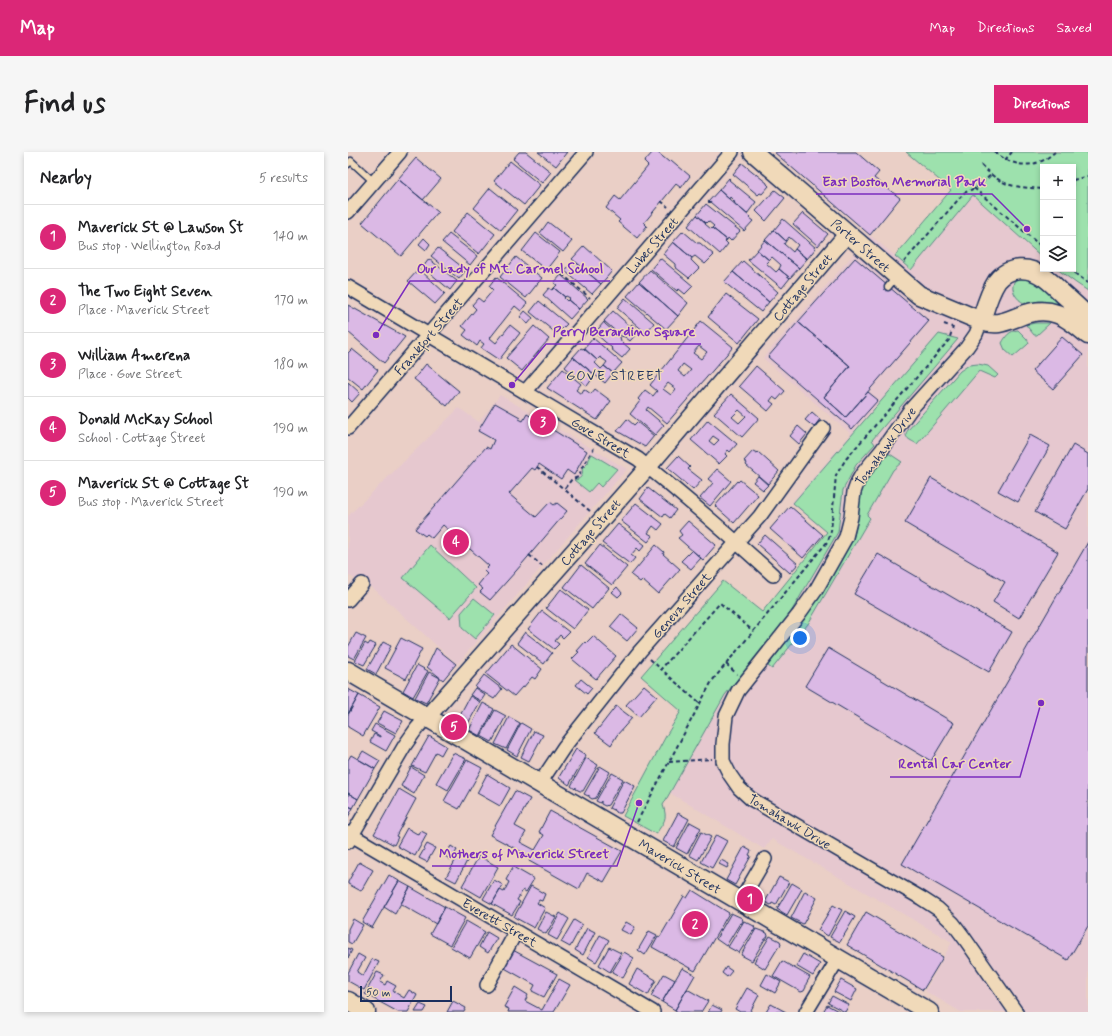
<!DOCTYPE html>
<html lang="en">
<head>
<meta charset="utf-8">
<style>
  body { margin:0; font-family:Mynerve,sans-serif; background:#f6f6f6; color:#202124 }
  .controls { position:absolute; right:12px; top:12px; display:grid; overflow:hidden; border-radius:0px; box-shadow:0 2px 6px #0003 }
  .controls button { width:36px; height:36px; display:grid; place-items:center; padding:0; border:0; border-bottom:1px solid #e0e0e0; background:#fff; color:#202124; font:20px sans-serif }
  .scale { position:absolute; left:12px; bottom:10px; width:92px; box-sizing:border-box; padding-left:4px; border:2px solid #1b2f5e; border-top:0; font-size:11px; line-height:14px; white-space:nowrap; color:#1b2f5e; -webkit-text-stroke:3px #f0d9b9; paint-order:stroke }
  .you { position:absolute; left:452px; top:486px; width:14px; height:14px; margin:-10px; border:3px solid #fff; border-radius:50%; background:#1a73e8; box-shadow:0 0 0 6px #1a73e833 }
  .badge { display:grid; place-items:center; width:26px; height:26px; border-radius:50%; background:#db2777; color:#fff; font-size:13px; font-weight:700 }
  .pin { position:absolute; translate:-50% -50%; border:2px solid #fff; box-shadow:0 1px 4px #0006 }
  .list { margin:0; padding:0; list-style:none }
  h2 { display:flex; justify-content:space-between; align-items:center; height:52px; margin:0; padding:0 16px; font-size:17px }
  h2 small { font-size:13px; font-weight:400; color:#757577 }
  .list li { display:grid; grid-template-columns:26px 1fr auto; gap:12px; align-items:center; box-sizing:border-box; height:64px; padding:0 16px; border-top:1px solid #e0e0e0 }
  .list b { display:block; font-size:15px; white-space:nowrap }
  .list p { margin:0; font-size:13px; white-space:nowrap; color:#757577 }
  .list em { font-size:13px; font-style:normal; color:#757577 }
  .icon { flex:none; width:22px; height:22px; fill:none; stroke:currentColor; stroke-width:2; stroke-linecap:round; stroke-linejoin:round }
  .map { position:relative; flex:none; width:740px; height:860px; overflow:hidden; border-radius:0px }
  header { display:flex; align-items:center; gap:24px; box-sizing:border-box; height:56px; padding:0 20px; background:#db2777; color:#fff }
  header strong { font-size:19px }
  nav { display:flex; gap:22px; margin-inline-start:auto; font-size:14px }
  .intro { display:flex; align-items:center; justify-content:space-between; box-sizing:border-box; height:96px; padding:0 24px }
  h1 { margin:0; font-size:28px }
  .button { padding:10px 18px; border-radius:0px; background:#db2777; color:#fff; font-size:14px; font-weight:700 }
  main { display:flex; gap:24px; padding:0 24px }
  aside { flex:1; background:#fff; border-radius:0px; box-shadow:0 2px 6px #0003 }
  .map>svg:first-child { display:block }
</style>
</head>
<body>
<header>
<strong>Map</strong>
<nav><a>Map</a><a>Directions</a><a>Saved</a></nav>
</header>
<div class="intro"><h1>Find us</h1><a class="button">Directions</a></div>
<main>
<aside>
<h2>Nearby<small>5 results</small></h2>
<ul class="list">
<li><span class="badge">1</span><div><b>Maverick St @ Lawson St</b><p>Bus stop · Wellington Road</p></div><em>140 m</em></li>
<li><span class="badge">2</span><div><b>The Two Eight Seven</b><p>Place · Maverick Street</p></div><em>170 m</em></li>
<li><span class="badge">3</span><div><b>William Amerena</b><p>Place · Gove Street</p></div><em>180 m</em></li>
<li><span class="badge">4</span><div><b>Donald McKay School</b><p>School · Cottage Street</p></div><em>190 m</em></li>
<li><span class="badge">5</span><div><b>Maverick St @ Cottage St</b><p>Bus stop · Maverick Street</p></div><em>190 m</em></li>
</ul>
</aside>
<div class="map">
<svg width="740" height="860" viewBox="0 0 740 860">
  <rect width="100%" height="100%" fill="#eacfc6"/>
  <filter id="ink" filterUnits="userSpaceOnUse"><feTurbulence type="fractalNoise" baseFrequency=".025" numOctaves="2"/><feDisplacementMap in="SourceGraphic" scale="8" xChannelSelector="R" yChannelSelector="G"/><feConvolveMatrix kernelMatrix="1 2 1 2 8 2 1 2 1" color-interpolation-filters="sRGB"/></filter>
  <g filter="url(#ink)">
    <path fill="#e6c8cf" d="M625,43L695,106V117H709L728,131L740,139V860H613L577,839L604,790L424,687L416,697L322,641L345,599L318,584L351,529L414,460L478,381L443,351L503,282L415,206L522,83L563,117Z
      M152,243L279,317L109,512L26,437L0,423V364L111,256L131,270Z"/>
    <path fill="#9de1ad" stroke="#5c8886" d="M558,0H740V139L728,131L709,117H725V15H695V106L625,43L563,118L547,104L603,38Z
      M676,124L686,128L723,160C713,154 704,149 691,149C686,150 681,152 676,151C669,148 662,138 666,130C668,126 672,125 676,124Z
      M687,171H702L689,183H686L678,173Z
      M670,178L679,187L681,191L679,193L665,205L657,198L654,191C658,184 661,179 670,178Z
      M591,182L610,187L524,288L527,292L508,313L495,338L490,380L443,460L377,543L315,653C320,668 316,669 308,682L275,664L318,584L333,559L293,524L375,429L414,460L479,380L445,351Z
      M630,212L640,214L650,223L647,226L631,219L569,292C563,288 554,286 560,278L612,219L621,213Z
      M244,302L269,317L253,335L249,331L241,340L226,328C232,328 236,323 234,317L240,311L241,307Z
      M539,302H542L554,310L545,318L519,363L522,366L460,472L424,517L420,514L421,512L457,466L505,387L510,368V350L513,339L516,331L537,304Z
      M82,393L128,436L102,466L55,426Z
      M126,446L147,463L127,487L114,476L113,461Z"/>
    <path fill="#dbb9e5" stroke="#1b2f5e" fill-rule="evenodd" d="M171,0H178L203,20L194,31L165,7Z
      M190,0H219L208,14Z
      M305,0H309L321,10L323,8L342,24L333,36L328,32L296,71L299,74L289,86L270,70L272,68L258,56L267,44L272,48L300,14L296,10Z
      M426,0H508L531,20L526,26L552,46L522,83Z
      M68,6L93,27L75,48L50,27Z
      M162,9L192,33L176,53L146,29Z
      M394,11L419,31V32L421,34L414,42L412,41L410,43L385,22Z
      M381,26L382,27L381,28L408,50L399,62L387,52L386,49L382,45L381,47L371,38Z
      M50,27L90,60L53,104L14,71Z
      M142,36L169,58L153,78L126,56Z
      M371,38L390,55H391L402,65L401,66L405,69L396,79L362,50L361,51L360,50Z
      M427,38L437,46L418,69L408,59Z
      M358,52L392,79L383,89L380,86L379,88L364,76L366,74L360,69L358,71L349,63Z
      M120,60L147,82L131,102L104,80Z
      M455,61L480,82L470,94L445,72Z
      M349,63L358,71L357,72L363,77L364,76L379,88L377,89L380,92L372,102L340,74Z
      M435,67L468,96L459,107L447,97L450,93L441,85L438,89L426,78Z
      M200,70L224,89L215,100L192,81Z
      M426,78L438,89L436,92L445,100L447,97L459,107L451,116L417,88Z
      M335,79L349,91H352L366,103L357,112L347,104L344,106L325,90Z
      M188,81L212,100L198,118L174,99Z
      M101,82L129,104L122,113L94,90Z
      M76,86L82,92L78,98L71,92Z
      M417,88L451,116L442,126L431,117L433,113L424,105L421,108L409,98Z
      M325,90L344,106L343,108L351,116L341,126L327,115V112L315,102Z
      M236,94L264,119L253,132L224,107Z
      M90,96L118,118L111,127L83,104Z
      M409,98L421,108L418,111L428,120L431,117L442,126L434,136L400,108Z
      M168,105L194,126L178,146L152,125Z
      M312,106L345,134L337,142L331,137L329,139L303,117Z
      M507,106L581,169L498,265L476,245L502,214L450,170Z
      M81,107L109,129L102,138L75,115Z
      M395,109L430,140L421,150L385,120Z
      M224,110L226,112L228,110L253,132L244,142L217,119Z
      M71,117L97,141L87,152L60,129Z
      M302,118L340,151L330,164L291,130Z
      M385,120L421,150L413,160L376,130Z
      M213,123L240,147L231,157L220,148L222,146L218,144L217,145L206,136L209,133L206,131Z
      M148,125L179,151L173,159L167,154L142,186L148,191L162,173L172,181L151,208L133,196L136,192L132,189L129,194L115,183L119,178L114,174L128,157L124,153L130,146L135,150L145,138L141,134Z
      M291,130L330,164L318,177L279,144Z
      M201,136L204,138L206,136L217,145L216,146L219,149L220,148L231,157L222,167L195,143Z
      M378,142L410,167L391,191L360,165Z
      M277,146L306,171L298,181L269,156Z
      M191,149L219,172L209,182L182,160Z
      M0,153L57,185L36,211L0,180Z
      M177,159L185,166L180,172L172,165Z
      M265,159L282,174L284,172L291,179L282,189L277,185L273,184L256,169Z
      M353,169L385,195L319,271L300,255L298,258L316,273L307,283L282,262L292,249L290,247L297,238L305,244L309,239L302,233ZM351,194L359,200L353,207L345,201ZM335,212L343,218L337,225L330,219ZM320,231L328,237L323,243L315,237Z
      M256,170L257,172L272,185L273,189L282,197L274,206L263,197L264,196L248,182H246Z
      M450,170L502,214L476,245L498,265L520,240L530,248L504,277L420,205Z
      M186,174L201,187L174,219L158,206Z
      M714,185L735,203L705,237L684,219Z
      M245,186L274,211L265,221L256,214L259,210L252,205L249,208L236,197Z
      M233,196L235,197L236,196L249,208L247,211L253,217L256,214L265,221L257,231L225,205Z
      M4,197L30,218L15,237L0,225V201Z
      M225,205L247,223L239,234L217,215Z
      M78,212L111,239L99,254L66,227Z
      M408,214L437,239L429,248L425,245L422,249L426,252L420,259L391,234Z
      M215,217L233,232L228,238L233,242L236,237L243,242L247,237L263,249L249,268L199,236Z
      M0,230L12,241L4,250L0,246Z
      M383,242L411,266L394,285L366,261ZM391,258L398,264L391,271L384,265Z
      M147,251L172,265L171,267L175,269L179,262L239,299L226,323L219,318L213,327L191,312L187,318L184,316L161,342L188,365L202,350L206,353L209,351L219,359L168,419L142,448L132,440L135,437L130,433L139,422L136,419L141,414L95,373L84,386L79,382L77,384L67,377L138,295L142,297L146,288L130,279Z
      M464,260L472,267L466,275L457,268Z
      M279,267L286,273L289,270L306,284L297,295L269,279Z
      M360,268L389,292L382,300L380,298L377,302L379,304L371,312L343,288ZM365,284L371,288L366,293L361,289Z
      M450,274L459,282L451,292L442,284Z
      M682,283L702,294L670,350L650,339Z
      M725,293L740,302V337L717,377L687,360Z
      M405,299L409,301L410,300L431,319L420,332L398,313L399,311L396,309Z
      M330,304L342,315L340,317L354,328L345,338L319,316Z
      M369,317L383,329L362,354L352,346L365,331L360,327Z
      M410,324L420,333L415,338L405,330Z
      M583,326L710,400L671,466L645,450L657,430L557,371Z
      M392,328L410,343L386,371L367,354L389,329L390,330Z
      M300,336L328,358L322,366L317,362L315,365L292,347Z
      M288,351L315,372L310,378L305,374L300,381L305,384L300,390L273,369Z
      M442,354L475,383L455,406L422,377Z
      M340,369L368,393L355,408L330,386L334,383L331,379Z
      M270,372L297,393L292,399L289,396L283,403L287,406L282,412L254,391Z
      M417,383L450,412L442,421L409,392Z
      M740,390V774L720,808L554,712Z
      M252,393L279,415L264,433L237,412Z
      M308,393L316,400L315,402L332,417L310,442L294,428L292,430L283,423Z
      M344,398L353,406L343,417L333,409Z
      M530,402L664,480L641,520L506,442Z
      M233,413L261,436L244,457L216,435Z
      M269,435L274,441L270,445L264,440Z
      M213,437L240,458L225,477L198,456Z
      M194,459L221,480L215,486L212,483L207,489L211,492L206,497L180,477Z
      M273,462L290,476L279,489L262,475Z
      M177,480L204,501L196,512L169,491Z
      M8,481L18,486L6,507L0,504V495Z
      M245,484L268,504L248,527L224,507L231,500L229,499L237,490L238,491Z
      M53,486L74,497L58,527L37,516Z
      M22,490L28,493L16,513L7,509L17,491L20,493Z
      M35,490L43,494L28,522L19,517Z
      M163,492L194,517L187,527L184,525L175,536L174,535L166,544L138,522Z
      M88,496L108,512L95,528L79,515Z
      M480,496L606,571L583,609L457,534Z
      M69,513L80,519L65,545L55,539Z
      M81,520L92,526L78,551L67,546Z
      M136,523L154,537L146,547L127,535Z
      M233,527L244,536L239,542L228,533Z
      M296,533L309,544L291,565L278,553Z
      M127,536L137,543L133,549L122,543Z
      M0,537L11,543L0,562Z
      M11,543L32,555L15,584L0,575V563Z
      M122,544L132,550L118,575L108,570Z
      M135,551L146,557L132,584L121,578Z
      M268,554L284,566L269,583L263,593L247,581Z
      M147,558L158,564L144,590L133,584Z
      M36,559L55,569L48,581L29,571Z
      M161,565L172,571L158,597L147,592Z
      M173,571L183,577L169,604L159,598Z
      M27,572L47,583L38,599L22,590L26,582L32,585V584L23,579Z
      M186,579L195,583L181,609L173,605Z
      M81,584L98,594L93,603L88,600L77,620L64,614Z
      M228,597L238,603L221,633L217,630L218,629H216L212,627L211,625Z
      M15,599L32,609L27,617L10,607Z
      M105,601L118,607L100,638L88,631Z
      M3,603L27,617L10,647L0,641V608Z
      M238,606L250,613L235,639H232L228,637V635L227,637L223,634Z
      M119,608L134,616L111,657L96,649Z
      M252,614L262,620L248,646L244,647L241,645V643L240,644L236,642Z
      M63,615L76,623L66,642L53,634Z
      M264,621L275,627L260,653L257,654L253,652V649L252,651L248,649Z
      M139,622L162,636L152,654L129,641Z
      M276,628L287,634L273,661H269L266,659L265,657V658L261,656Z
      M51,637L68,647L48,684L50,685L46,693L26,682Z
      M167,639L182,647L167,674L178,680L172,690L187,698L196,683L191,680L202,659L274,699L256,730L239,721L231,737L181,709L183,705L142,683Z
      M0,641L10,647L5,656L0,654Z
      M0,654L5,656L0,665Z
      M330,661L341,667L326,695L315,689Z
      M342,670L353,676L339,702L328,696Z
      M59,676L71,683L73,679L79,682L67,704L49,694Z
      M353,680L363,685L350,708L341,703Z
      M368,683L379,689L364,716L353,710Z
      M79,692L87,696L79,710L71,706Z
      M103,694L109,698L103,708L97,704Z
      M396,695L403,699L401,703L403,704L387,733L378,728Z
      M111,702L120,707L108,730L98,725Z
      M131,704L150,715L133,745L114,734Z
      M373,708L381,712L379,716L371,712Z
      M11,710L25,718L13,739L0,732V730Z
      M165,715L186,727L178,740L175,738L169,748L172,750L164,763L144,752L152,738L156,740L161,730L158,728Z
      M41,723L51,729L24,776L14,770Z
      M431,725L441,730L428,753L424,751L423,753L417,750Z
      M146,728L155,733L144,752L135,747Z
      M51,729L62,735L47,762L36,755Z
      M444,731L454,737L439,763L429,757Z
      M183,734L197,742L194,749L191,748L189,751L197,756L186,776L166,765Z
      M62,735L97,755L88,772L53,752Z
      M344,738L381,761L347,819L304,795L310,784L312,785L336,744L339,746Z
      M457,739L469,746L455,772L443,766Z
      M485,753L494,758L480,784L470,778Z
      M97,755L117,766L102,793L82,782Z
      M497,759L507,765L492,790L482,785Z
      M198,760L208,765L198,782L189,777Z
      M518,760L595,805L575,838L499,793Z
      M212,761L221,767L209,788L200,783Z
      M383,761L394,766L395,769L393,772L392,771L378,794L368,787Z
      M5,767L15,773L4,792L0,790V777Z
      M226,768L234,773L222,795L213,790Z
      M118,769L137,780L122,806L103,795Z
      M396,769L406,774L407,777L405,780V779L391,801L380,795Z
      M278,770L287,775L283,783L273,778Z
      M239,776L247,780L235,803L227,798Z
      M408,777L419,781L420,784L418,787H417L404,809L393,803Z
      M301,779L309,783L297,803L290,798Z
      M139,780L149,786L140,801L131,795Z
      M252,783L261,788L248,810L240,805Z
      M422,784L432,789L433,792L432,795L431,794L417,817L406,810Z
      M261,795L273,801L262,820L251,813Z
      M0,796L4,798L0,806Z
      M163,797L209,822L196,845L184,839L187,833L153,814Z
      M276,800L286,806L275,826L264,820Z
      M10,802L17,806L9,820L15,824L24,807L31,810L16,838L0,829V821Z
      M455,802L472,812L465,824L448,814Z
      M434,809L462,825L458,832V835L456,839L453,840L425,824Z
      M378,815L384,819L379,825L374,821Z
      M334,816L347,823L327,858L314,850Z
      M289,817L308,828L300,843L281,832Z
      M29,820L36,823L32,830L37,833L39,829L48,834L45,839L56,846L61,838L69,843L60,860H50L17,842Z
      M316,822L327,828L314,850L303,844Z
      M419,822L433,830L427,841L413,833Z
      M211,827L222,833L206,860H160L161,857L156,855L167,835L180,843L177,849L194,858Z
      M493,828L509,837L503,849L486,840Z
      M399,836L411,843L402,860H392L387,857Z
      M339,837L360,849L353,860H330L327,858Z
      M484,844L501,853L497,860L480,851Z
      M105,849L118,856L116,860H99Z
      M72,852L79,855L76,860H67Z
      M423,852L438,860H418Z
      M364,853L374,858L373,860H360Z
      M479,853L492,860H475Z"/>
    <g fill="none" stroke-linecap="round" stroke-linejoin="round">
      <defs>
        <path id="service" d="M0,12L3,9L26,30
          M540,135L548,125"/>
        <path id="minor" d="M0,60L52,0
          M0,135L290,307C336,344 381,383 425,423
          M633,169L628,182L619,195L562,258L533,299L514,322L510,329L506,340L503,365L498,385L468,438L451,462L390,539L378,564L375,592V609L382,623L391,636L403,647L573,746L590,757L605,771L617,787L668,860
          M177,240L384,0
          M0,276L238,0
          M0,448L14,432
          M192,631L216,595L292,499L412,364L475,276
          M0,681L305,860
          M0,690L57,593L69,576L79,565
          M392,750L417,707
          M139,833L168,780
          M458,860L490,807"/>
        <path id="tertiary" d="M79,565L307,307L500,81"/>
        <path id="secondary" d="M405,0L571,143L633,169C650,174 656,170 672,164C702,152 718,164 740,183
          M633,169C637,156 641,141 649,129C661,114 681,114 696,125C703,130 709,136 715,142C723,149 732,157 740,165
          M0,519L581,860
          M0,849L18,860"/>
      </defs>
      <use href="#service" stroke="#1b2f5e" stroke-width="9"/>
      <use href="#minor" stroke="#1b2f5e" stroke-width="16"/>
      <use href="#tertiary" stroke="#1b2f5e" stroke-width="19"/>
      <use href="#secondary" stroke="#1b2f5e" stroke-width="21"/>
      <path stroke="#1b2f5e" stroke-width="2" stroke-dasharray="4 3" stroke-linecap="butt" d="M647,0C659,11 676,16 691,10C697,8 702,4 707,0
        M657,8L664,0
        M633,13C642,22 653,32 667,34C676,36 686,36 695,37
        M725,28L740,24
        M626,36L695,96
        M313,49L320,55
        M556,110L616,41L629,35L643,23
        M721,117L740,131
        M214,122L242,146
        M596,172L604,175
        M189,315L216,337
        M242,359L216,337L224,327L231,325L232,322L233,317L246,296
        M181,403L194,414
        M302,507L313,517
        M378,512L389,522
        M351,551L313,517L372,451L405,479
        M321,610L364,607
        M289,670L364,529L480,389L483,379L488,323L498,307L601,188L605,175"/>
      <use href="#service" stroke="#f0d9b9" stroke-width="6"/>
      <use href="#minor" stroke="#f0d9b9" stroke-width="13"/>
      <use href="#tertiary" stroke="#f0d9b9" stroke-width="16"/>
      <use href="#secondary" stroke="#f0d9b9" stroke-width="18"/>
    </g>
  </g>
  <g text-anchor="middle" stroke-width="3" stroke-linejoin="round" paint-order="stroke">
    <g font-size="13" fill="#1b2f5e" stroke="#f0d9b9">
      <text transform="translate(304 93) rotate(-49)" y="5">Lubec Street</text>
      <text transform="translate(513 93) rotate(41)" y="5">Porter Street</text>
      <text transform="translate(454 135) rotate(-50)" y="5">Cottage Street</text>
      <text transform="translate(80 184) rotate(-49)" y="5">Frankfort Street</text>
      <text transform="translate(253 285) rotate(31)" y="5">Gove Street</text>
      <text transform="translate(537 294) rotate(-54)" y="5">Tomahawk Drive</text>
      <text transform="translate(242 380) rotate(-49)" y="5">Cottage Street</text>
      <text transform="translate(333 453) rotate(-49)" y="5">Geneva Street</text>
      <text transform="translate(442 669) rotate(31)" y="5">Tomahawk Drive</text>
      <text transform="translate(332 714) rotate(31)" y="5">Maverick Street</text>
      <text transform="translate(152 770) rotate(30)" y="5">Everett Street</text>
    </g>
    <g font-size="14" letter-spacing="1" fill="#1b2f5e" stroke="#f0d9b9">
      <text x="267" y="228">GOVE STREET</text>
    </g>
  </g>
  <path fill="none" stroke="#7b2cbf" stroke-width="1.5" d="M679 77L644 42H468M28 183L62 129H262M164 233L198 192H353M693 551L672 625H542M291 651L269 714H84"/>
  <g fill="#7b2cbf" stroke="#f0d9b9" stroke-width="1.5">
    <circle cx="679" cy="77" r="4"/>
    <circle cx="28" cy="183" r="4"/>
    <circle cx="164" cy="233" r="4"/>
    <circle cx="693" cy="551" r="4"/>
    <circle cx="291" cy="651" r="4"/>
  </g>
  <g font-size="14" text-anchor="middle" font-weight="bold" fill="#7b2cbf" stroke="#f0d9b9" stroke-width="3" stroke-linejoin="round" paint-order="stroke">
    <text x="556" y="34">East Boston Memorial Park</text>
    <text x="162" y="121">Our Lady of Mt. Carmel School</text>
    <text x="276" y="184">Perry Berardino Square</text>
    <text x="607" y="616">Rental Car Center</text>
    <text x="176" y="706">Mothers of Maverick Street</text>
  </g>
</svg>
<div class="controls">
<button>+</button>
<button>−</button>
<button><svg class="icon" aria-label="layers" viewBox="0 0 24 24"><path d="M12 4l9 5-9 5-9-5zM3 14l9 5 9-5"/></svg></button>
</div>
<div class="scale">50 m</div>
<div class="you"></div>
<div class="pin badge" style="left:402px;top:747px">1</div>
<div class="pin badge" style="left:347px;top:772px">2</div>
<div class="pin badge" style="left:195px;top:270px">3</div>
<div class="pin badge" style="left:108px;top:390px">4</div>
<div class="pin badge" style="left:106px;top:575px">5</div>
</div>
</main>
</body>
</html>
